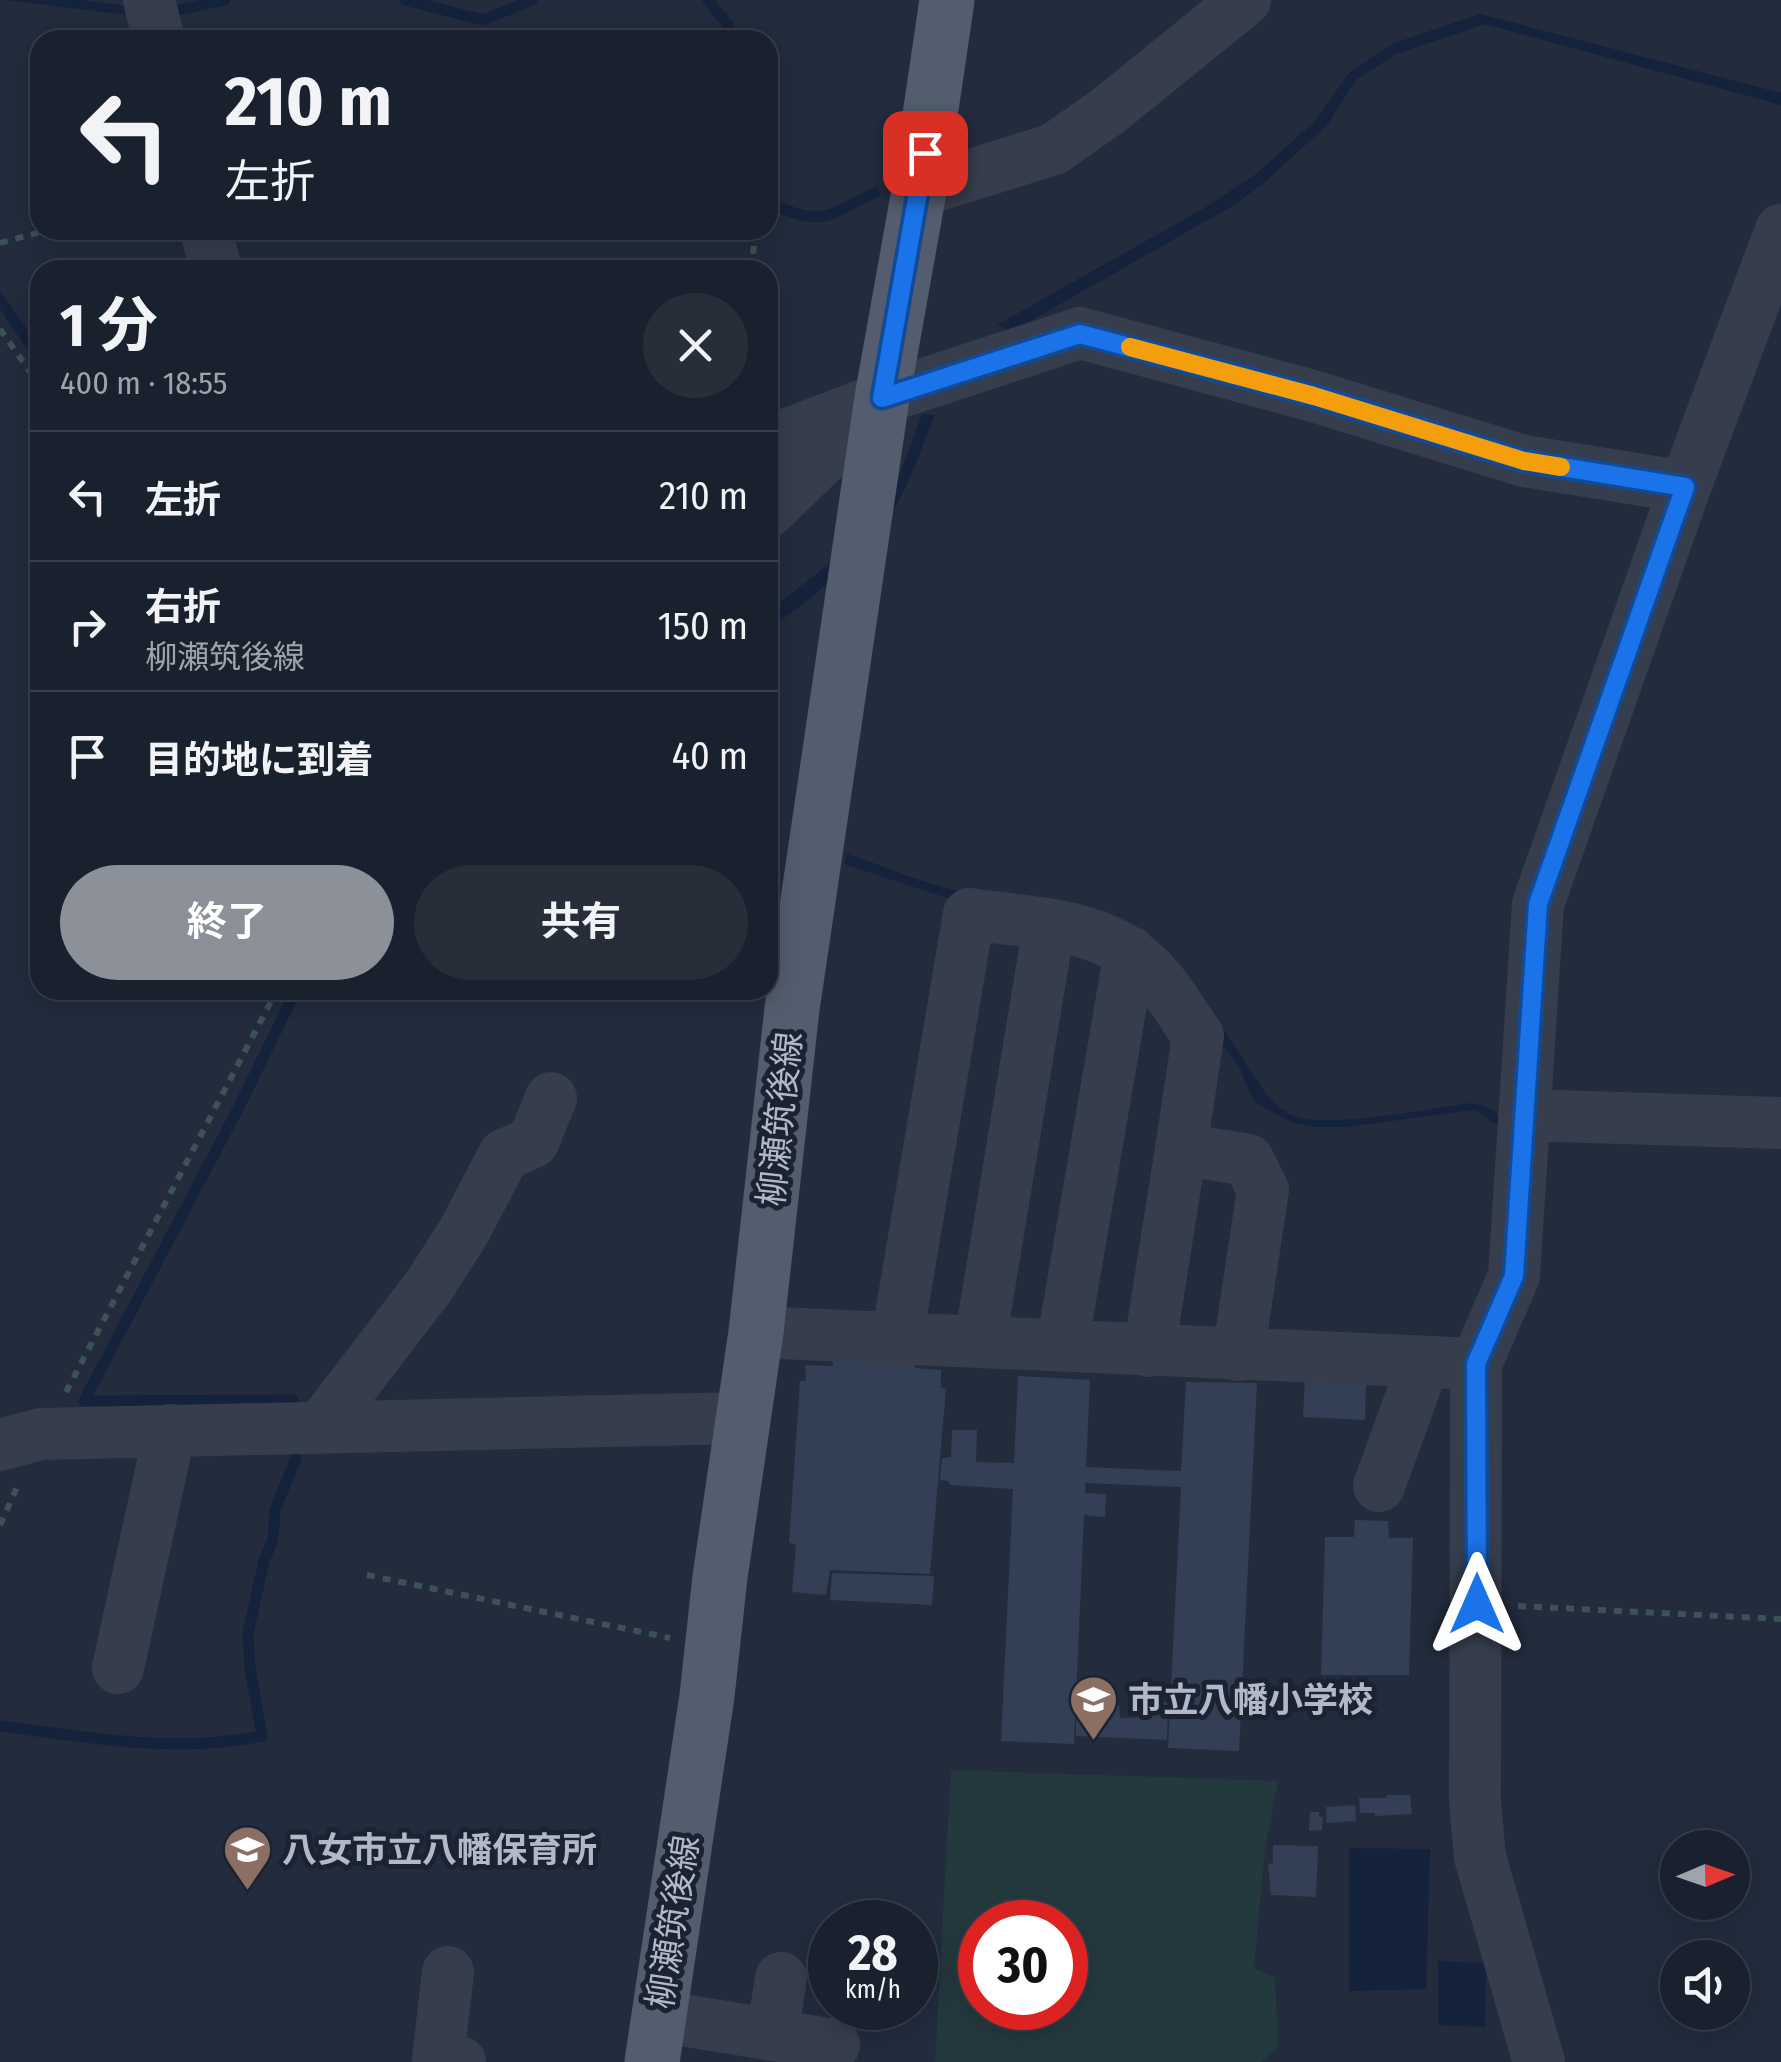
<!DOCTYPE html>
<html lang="ja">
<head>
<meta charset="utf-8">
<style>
	:root { --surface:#1a212e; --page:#272e3a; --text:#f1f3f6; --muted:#9fa3aa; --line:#383e4a; --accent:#8c9099 }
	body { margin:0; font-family:"Fira Sans Condensed","Noto Sans JP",sans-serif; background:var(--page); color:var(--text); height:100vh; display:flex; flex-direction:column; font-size:38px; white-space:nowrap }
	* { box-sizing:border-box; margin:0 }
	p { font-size:32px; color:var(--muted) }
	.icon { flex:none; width:55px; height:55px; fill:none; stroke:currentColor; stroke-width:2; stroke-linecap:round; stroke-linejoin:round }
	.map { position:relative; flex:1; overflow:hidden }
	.details { position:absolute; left:30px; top:260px; width:748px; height:740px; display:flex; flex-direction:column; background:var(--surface); border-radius:30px; box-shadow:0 5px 25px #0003,0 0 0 2px var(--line) }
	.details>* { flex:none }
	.guide { position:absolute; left:30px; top:30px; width:748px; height:210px; border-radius:30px; box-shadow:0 5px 25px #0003,0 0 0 2px var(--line); background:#1a212e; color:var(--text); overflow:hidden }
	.needle { width:65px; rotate:88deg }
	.fabs { position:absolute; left:1660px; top:1830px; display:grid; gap:20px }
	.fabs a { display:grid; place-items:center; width:90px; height:90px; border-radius:50%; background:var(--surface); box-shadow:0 5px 25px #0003,0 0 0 2px var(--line); font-size:50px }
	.speed { position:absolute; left:808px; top:1900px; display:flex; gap:20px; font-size:50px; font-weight:700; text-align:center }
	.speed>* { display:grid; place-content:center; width:130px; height:130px; border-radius:50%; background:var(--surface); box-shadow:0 5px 25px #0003,0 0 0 2px var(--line); line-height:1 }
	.speed small { font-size:25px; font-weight:400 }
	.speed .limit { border:15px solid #d22; background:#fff; color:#111 }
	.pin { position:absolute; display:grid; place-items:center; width:85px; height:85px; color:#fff; margin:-42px; border-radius:20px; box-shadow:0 5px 15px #0006 }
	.me { position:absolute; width:110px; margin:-55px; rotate:0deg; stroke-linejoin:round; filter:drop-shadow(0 0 8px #0008) }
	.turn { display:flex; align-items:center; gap:35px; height:210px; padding:0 30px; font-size:45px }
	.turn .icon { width:130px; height:130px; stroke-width:2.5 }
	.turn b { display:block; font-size:70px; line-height:85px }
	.round { display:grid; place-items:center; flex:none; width:105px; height:105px; border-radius:52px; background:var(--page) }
	.head { display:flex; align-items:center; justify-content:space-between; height:170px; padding:0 30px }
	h1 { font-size:60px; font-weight:700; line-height:75px }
	.primary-button { display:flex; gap:20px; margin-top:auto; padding:20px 30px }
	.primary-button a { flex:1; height:115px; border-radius:60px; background:var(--accent); color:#fff; font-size:40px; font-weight:700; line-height:115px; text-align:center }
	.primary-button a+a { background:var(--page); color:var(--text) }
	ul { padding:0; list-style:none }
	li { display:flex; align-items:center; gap:30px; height:130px; padding:0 30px; border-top:2px solid var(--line) }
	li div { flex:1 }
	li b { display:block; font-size:38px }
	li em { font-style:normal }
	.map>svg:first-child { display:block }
	.green { fill:#24393e; fill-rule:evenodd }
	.water { fill:#14223b }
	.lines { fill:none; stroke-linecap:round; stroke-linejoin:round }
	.stream { stroke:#14223b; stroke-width:11 }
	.building { fill:#333f54 }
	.path { stroke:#3c5356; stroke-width:6; stroke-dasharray:8 8; stroke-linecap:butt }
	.minor { stroke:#363e4d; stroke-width:52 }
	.major { stroke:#535d6d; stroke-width:55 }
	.route-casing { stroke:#114b97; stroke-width:25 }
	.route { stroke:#1a73e8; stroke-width:18 }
	.slow { stroke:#f59e0b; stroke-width:18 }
	.labels { text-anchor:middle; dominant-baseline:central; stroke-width:10; stroke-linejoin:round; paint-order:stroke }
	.street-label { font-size:35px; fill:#b1b9c9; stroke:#1b2332 }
	.poi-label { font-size:35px; font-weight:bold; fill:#b1b9c9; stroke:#1b2332; text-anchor:start }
</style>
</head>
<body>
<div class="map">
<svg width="1781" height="2062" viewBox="0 0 1781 2062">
	<rect width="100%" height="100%" fill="#222c3d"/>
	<!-- green -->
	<path class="green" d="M951,1770L1278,1781L1265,1849L1254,1968L1275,1978L1278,2046L1262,2062H935ZM980,1922H1065V2008H980Z"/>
	<!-- water -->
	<path class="water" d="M7,0H80L127,6L128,15Z
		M1480,14L1781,93V105L1485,24L1396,54L1356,80L1327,125L1265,182L1234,205L1013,331L997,325L1206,207L1256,174L1314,122L1349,73L1392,44Z
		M0,291L40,348V368L0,309Z
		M922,414L935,415C924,441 915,469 902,494C878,541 817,599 772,625L768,612L849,548L892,496Z
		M847,854C885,866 925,885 965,892C1014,900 1088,897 1130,924C1186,960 1227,1037 1264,1091C1273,1101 1281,1111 1294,1116C1332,1129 1429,1108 1473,1103L1487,1107L1507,1120L1504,1130L1475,1110L1346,1127H1314L1291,1122L1254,1102L1239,1067L1159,962L1138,941L1092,919L959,902L844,864Z
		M1349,1848L1430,1849L1426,1989L1349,1991Z
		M1438,1961L1486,1963L1485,2027L1438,2025Z"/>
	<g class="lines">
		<!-- stream -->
		<path class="stream" d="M405,0L483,20L532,0
			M708,0L728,25
			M166,13L225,0
			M768,203C824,226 821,219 874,193
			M294,1409L293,1400L84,1401L240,1105L296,990
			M0,1726C86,1737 176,1754 262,1736L250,1668L248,1633L264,1561L273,1539L275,1510L296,1458L295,1444"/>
	</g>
	<!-- building -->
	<path class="building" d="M832,1358L915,1363V1368L941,1370V1388L946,1389L930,1574L830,1570L826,1595L792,1592L796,1544L789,1543L800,1381H806L805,1365L833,1366Z
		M1018,1376L1090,1380L1086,1467L1181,1471L1186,1382L1257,1383L1239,1751L1168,1748L1181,1487L1085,1483V1493L1106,1494L1105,1517L1084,1515L1074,1744L1001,1741L1013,1489L951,1485L948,1481L940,1480L942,1458L951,1457L952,1430H977L976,1462L1014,1463Z
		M1305,1377L1366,1379L1365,1420L1303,1417Z
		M1355,1520L1388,1521L1389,1538H1413L1409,1675H1321L1325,1537H1354Z
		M832,1573L934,1576L932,1605L830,1600Z
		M1146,1701L1168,1703L1167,1740L1076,1736V1715L1089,1714V1703L1119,1705L1120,1718L1145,1717Z
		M1387,1795H1410L1412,1814L1375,1816V1813H1360L1359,1798H1386Z
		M1355,1805L1356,1821L1327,1823L1326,1807Z
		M1310,1812H1319V1817H1323L1322,1830L1309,1831Z
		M1273,1845L1318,1846L1316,1897L1271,1895L1268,1864L1273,1863Z"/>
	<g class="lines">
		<!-- path -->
		<path class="path" d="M724,40L734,31
			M0,243L48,230
			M753,270L754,230
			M0,329L40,386
			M66,1392L277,990
			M0,1525L18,1485
			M367,1575L670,1638
			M1518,1606L1781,1619"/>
		<!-- minor -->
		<path class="minor" d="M149,0L159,40
			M919,191L1054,149L1108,111L1245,0
			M206,230L216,270
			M768,452L788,434L882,398L1080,333L1313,396L1524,461L1685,487
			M768,512L828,454
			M1524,1115L1781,1123
			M756,1332L1476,1364
			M897,1338L969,914C1037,924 1110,922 1157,978C1172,995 1184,1017 1198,1036L1181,1149L1248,1160L1263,1190L1238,1355
			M980,1341L1049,926
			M1062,1346L1130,952
			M1149,1351L1181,1149
			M321,1427L429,1286L463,1233L504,1155L533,1142L551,1098
			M0,1445L41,1434L742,1418
			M1379,1486L1424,1362
			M118,1668L170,1430
			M448,1972L438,2059L460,2062
			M658,2016L834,2045
			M772,2035L781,1978
			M1539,2062L1480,1857L1475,1802L1476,1364L1514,1276L1538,904L1685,487L1781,230"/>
		<!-- major -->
		<path class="major" d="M652,2062L707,1696L720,1577L756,1332L792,1009L882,398L919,191L947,0"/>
	</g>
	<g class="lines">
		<defs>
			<path id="route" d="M925,153L882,398L1080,334L1314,396L1524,461L1685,487L1538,904L1514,1276L1476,1364L1477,1604"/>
		</defs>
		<!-- route casing -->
		<use href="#route" class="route-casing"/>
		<!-- route -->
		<use href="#route" class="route"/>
		<!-- slow -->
		<path class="slow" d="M1130,347L1314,396L1524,461L1561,467"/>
	</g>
	<!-- icons -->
	<defs>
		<symbol id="school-pin" viewBox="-11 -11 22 30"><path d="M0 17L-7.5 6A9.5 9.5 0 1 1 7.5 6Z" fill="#8d6e63" stroke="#1b2332"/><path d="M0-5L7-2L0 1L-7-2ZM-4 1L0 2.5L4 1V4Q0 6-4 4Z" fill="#fff"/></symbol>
	</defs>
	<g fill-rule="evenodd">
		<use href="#school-pin" x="1066" y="1672" width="55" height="75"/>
		<use href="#school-pin" x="220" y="1822" width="55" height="75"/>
	</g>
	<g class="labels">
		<!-- street labels -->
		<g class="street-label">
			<text transform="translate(780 1119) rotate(-84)">柳瀬筑後線</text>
			<text transform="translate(673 1922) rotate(-81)">柳瀬筑後線</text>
		</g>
		<!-- poi labels -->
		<g class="poi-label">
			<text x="1128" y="1700">市立八幡小学校</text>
			<text x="282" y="1850">八女市立八幡保育所</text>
		</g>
	</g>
</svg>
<div class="fabs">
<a><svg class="needle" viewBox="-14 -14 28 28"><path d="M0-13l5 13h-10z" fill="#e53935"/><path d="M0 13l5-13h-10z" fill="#9fa3aa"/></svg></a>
<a><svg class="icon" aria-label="sound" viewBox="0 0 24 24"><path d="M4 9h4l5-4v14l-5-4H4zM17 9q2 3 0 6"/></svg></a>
</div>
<div class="speed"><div>28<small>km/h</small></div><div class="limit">30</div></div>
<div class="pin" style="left:925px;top:153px;background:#d93025"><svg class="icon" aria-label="arrive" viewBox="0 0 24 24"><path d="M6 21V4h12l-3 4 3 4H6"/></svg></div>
<svg class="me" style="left:1477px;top:1604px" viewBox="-20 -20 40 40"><path d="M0-17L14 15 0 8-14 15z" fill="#1a73e8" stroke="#fff" stroke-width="4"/></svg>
<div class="guide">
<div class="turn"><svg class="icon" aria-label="left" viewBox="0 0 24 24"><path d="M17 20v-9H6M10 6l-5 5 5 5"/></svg><div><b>210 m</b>左折</div></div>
</div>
<section class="details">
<div class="head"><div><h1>1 分</h1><p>400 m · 18:55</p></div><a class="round"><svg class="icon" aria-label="close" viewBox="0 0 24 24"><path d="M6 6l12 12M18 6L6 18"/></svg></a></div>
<ul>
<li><svg class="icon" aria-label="left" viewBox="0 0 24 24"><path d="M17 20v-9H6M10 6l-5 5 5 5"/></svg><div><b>左折</b></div><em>210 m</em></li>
<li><svg class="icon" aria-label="right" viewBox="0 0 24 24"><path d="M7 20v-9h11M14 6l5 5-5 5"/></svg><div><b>右折</b><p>柳瀬筑後線</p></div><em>150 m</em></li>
<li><svg class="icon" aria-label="arrive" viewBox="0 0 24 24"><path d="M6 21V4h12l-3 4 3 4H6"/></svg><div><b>目的地に到着</b></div><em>40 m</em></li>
</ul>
<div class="primary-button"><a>終了</a><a>共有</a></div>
</section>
</div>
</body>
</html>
